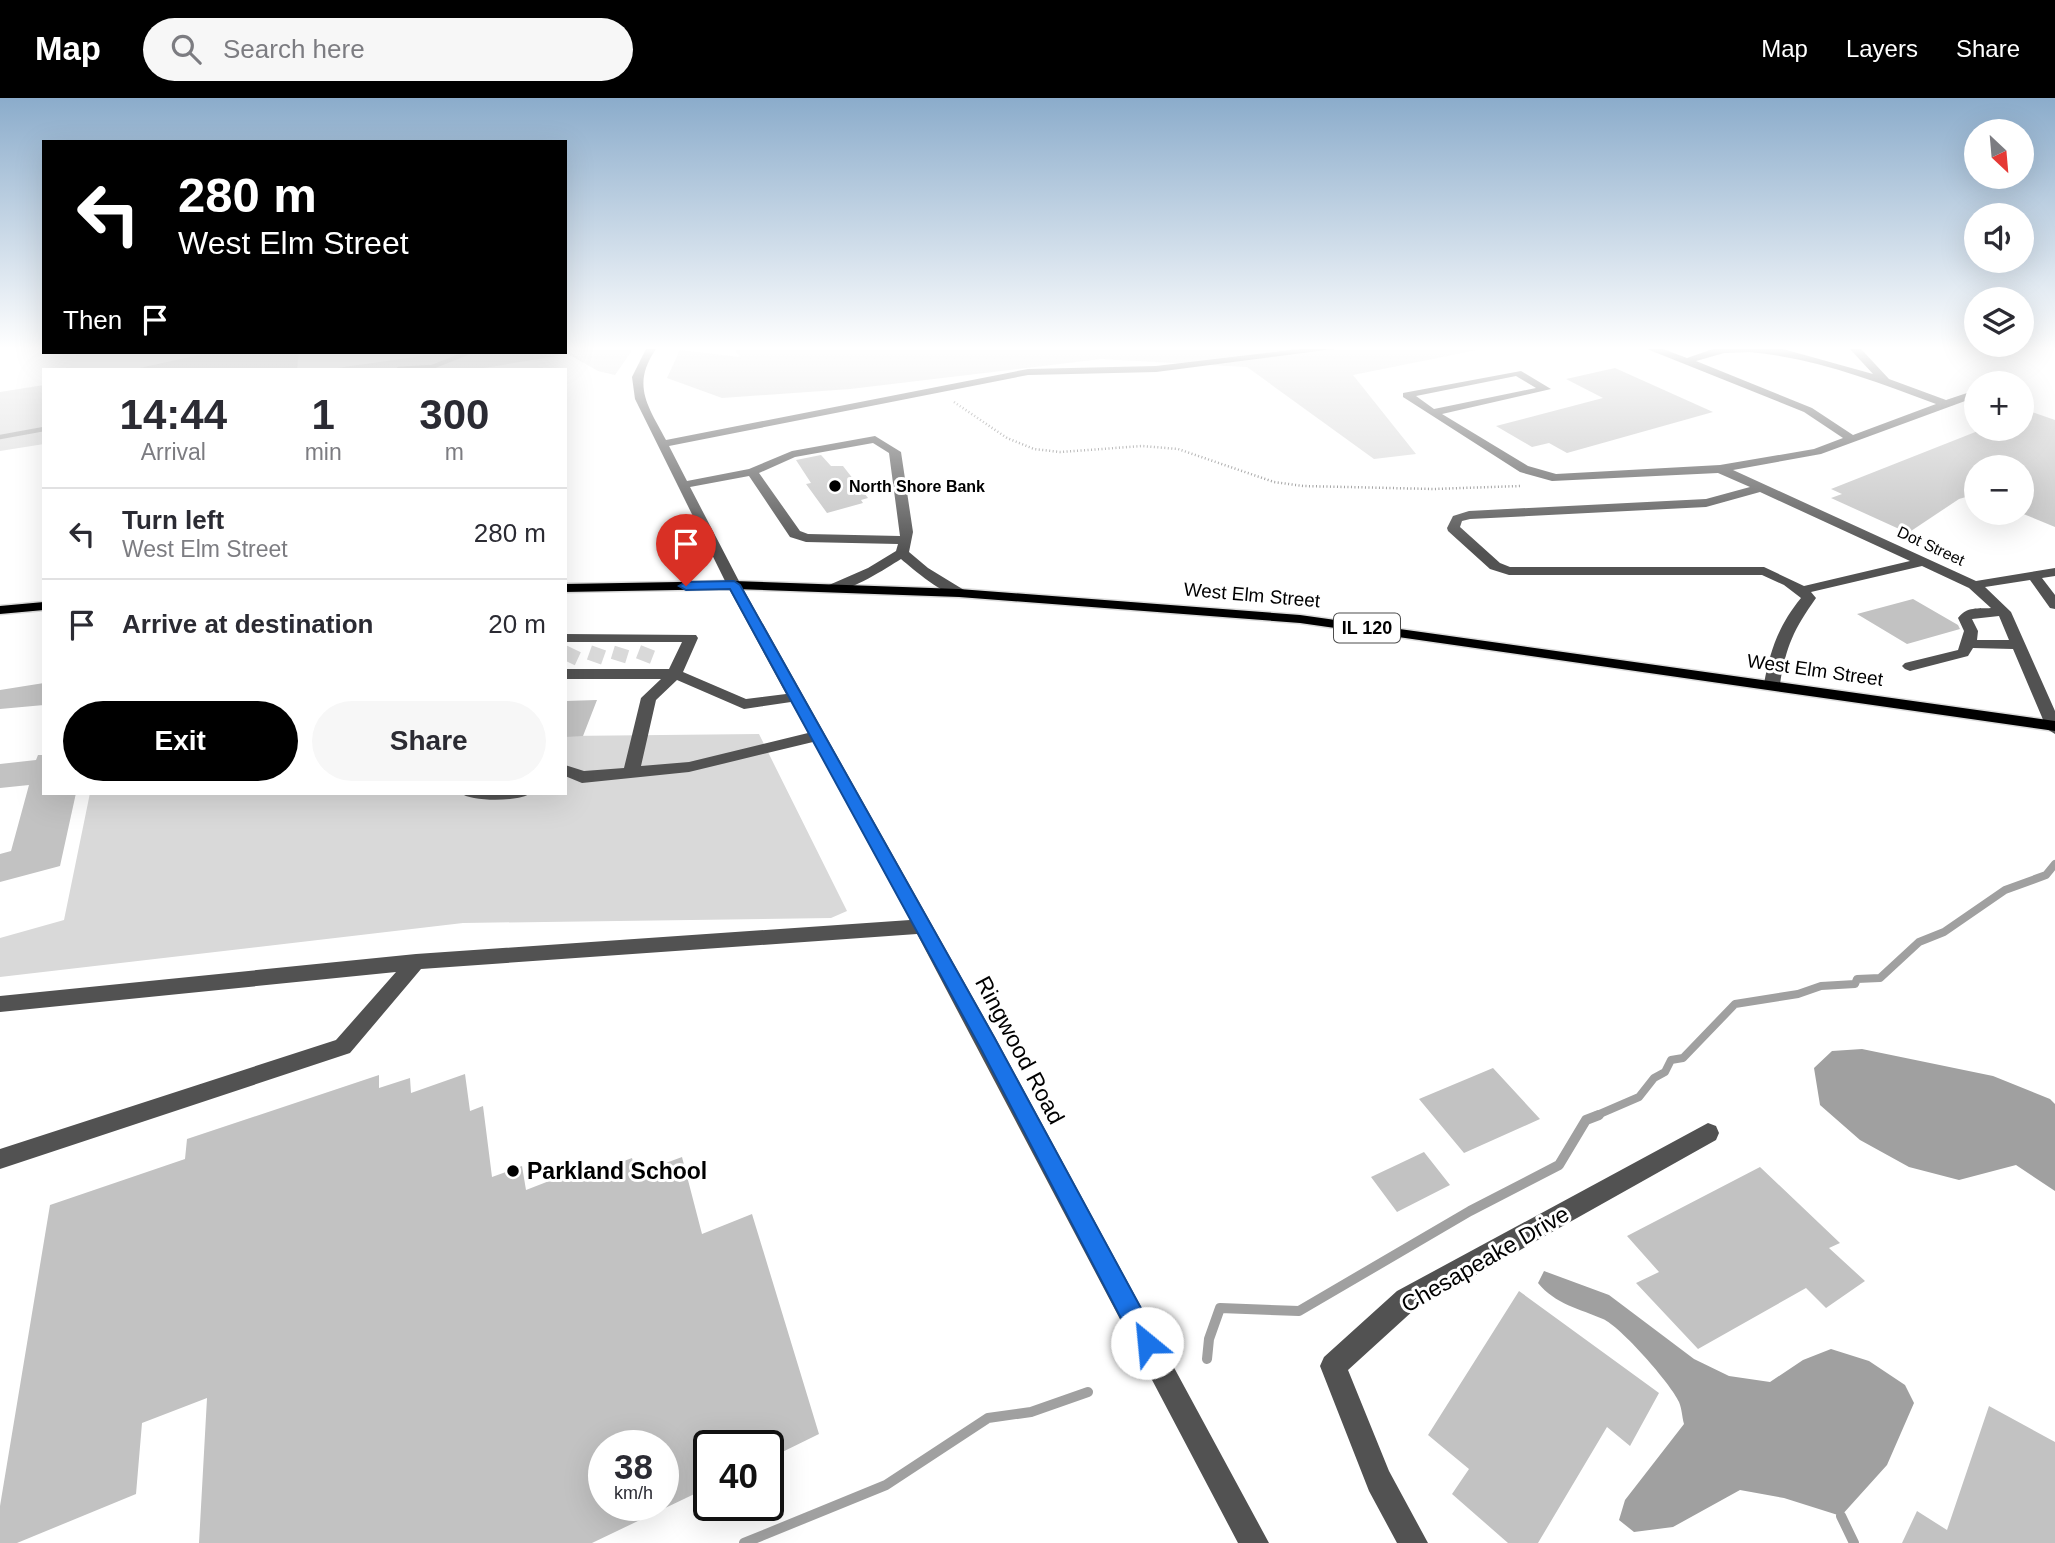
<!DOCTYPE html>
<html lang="en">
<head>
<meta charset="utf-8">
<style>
	:root { --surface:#fff; --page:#f7f7f7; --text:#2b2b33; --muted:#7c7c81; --line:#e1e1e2; --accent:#000 }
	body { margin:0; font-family:Arial,sans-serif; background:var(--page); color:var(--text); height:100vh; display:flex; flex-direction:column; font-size:26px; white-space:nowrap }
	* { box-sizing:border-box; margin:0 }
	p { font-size:23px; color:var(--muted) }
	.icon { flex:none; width:38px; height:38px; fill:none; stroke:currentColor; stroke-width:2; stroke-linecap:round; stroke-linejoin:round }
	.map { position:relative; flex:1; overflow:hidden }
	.details { position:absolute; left:42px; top:270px; width:525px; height:427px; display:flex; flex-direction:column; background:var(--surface); border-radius:0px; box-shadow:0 7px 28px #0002 }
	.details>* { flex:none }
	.banner { position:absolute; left:42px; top:42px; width:525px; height:214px; border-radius:0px; box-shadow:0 7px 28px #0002; background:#000; color:#fff; overflow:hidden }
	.needle { width:46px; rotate:154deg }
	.fabs { position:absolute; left:1964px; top:21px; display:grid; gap:14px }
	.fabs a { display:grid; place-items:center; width:70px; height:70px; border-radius:50%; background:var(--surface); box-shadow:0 7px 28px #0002; font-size:35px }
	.speed { position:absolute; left:588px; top:1332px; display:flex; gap:14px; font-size:35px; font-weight:700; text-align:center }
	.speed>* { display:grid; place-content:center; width:91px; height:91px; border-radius:50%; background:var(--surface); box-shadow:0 7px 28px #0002; line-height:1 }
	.speed small { font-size:18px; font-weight:400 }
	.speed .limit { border:4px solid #111; border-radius:10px; background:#fff; color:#111 }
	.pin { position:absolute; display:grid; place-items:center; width:60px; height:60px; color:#fff; margin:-72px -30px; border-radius:50% 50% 50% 0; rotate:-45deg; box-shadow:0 0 7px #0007 }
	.pin .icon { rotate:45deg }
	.me { position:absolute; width:77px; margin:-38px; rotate:332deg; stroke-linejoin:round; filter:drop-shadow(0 0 5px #0008) }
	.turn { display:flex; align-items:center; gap:24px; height:147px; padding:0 21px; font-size:32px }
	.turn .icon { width:91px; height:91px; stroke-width:2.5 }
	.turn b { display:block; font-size:49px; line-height:60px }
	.then { display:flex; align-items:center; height:66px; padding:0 21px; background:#0003; gap:14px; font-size:26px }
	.eta { display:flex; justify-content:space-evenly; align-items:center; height:119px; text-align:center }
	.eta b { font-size:42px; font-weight:600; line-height:49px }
	.cta { display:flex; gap:14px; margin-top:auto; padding:14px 21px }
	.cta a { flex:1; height:80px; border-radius:42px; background:var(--accent); color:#fff; font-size:28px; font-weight:600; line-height:80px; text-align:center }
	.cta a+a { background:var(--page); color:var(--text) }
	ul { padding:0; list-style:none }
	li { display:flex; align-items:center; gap:21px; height:91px; padding:0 21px; border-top:2px solid var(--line) }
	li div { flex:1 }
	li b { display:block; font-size:26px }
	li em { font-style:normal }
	header { display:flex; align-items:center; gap:42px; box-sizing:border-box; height:98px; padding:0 35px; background:var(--accent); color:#fff }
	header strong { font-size:33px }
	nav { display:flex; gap:38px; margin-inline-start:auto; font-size:24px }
	.search { width:490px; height:63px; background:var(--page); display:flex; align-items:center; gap:18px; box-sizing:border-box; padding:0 24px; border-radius:38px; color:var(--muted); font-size:26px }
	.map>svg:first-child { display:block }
	.green { fill:#d9d9d9 }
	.water { fill:#a0a0a0 }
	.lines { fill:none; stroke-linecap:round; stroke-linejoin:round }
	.stream-far2 { stroke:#a0a0a0; stroke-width:4.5 }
	.stream-far1 { stroke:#a0a0a0; stroke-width:8 }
	.stream { stroke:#a0a0a0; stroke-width:10 }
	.building { fill:#c2c2c2; fill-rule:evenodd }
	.minor-tunnel { stroke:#d9d9d9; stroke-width:15; stroke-dasharray:15 7; stroke-linecap:butt }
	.major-casing { stroke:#dbdbdb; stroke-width:3 }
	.path { stroke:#747474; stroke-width:2.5; stroke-dasharray:1 2.5; stroke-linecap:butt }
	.minor { fill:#525252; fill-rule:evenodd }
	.major { fill:#000; fill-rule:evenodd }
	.route { fill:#1a73e8; stroke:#114b97; stroke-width:2 }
	.poi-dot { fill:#000; stroke:#fff; stroke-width:2.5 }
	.labels { text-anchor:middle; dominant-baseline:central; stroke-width:6; stroke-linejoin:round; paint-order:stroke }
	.far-poi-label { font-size:16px; font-weight:bold; fill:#000; stroke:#fff; text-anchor:start }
	.far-street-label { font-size:16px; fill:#000; stroke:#fff }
	.shield { fill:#fff; stroke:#4c4c4c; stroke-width:2 }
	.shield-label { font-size:18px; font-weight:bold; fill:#000 }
	.street-label { font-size:19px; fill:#000; stroke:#fff }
	.near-street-label { font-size:23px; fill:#000; stroke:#fff }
	.near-poi-label { font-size:23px; font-weight:bold; fill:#000; stroke:#fff; text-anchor:start }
</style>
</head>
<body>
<header>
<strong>Map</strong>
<div class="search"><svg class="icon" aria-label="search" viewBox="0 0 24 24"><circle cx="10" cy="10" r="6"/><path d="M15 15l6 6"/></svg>Search here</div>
<nav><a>Map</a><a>Layers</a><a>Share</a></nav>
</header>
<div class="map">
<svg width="2055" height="1445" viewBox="0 0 2055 1445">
	<rect width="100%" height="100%" fill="#fff"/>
	<!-- green -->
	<path class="green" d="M565,251H633L615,277L598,273L568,256L478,271H330L450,254Z
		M734,251H1482L1353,277L1416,356L1374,361L1247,269L1101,261L850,291L722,300L667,280L680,252L740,259Z
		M213,254H299L297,271H135Z
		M44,287V346L0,353V294Z
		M759,636L847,813L831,820L463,825L0,879V840L64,822L90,695H565V638Z"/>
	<!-- water -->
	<path class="water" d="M1862,951L1993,978L2050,1001L2055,1006V1093L2016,1067L1959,1082L1909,1069L1860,1042L1820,1007L1814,970L1832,953Z
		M1544,1173L1609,1197L1694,1261L1729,1278L1770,1284L1803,1262L1831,1251L1869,1263L1905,1287L1914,1305L1887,1367L1841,1418L1784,1400L1740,1392L1673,1429L1634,1434L1619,1422L1625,1402L1684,1326C1682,1319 1682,1311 1679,1304C1672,1287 1620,1228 1603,1221C1580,1211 1555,1206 1538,1185Z"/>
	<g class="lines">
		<!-- stream-far2 -->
		<path class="stream-far2" d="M484,254H490
			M399,271L432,269L470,254
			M0,339L44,331"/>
		<!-- stream-far1 -->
		<path class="stream-far1" d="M1595,1018L1639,999L1654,980L1665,974L1671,962L1683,960L1735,906L1798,896L1821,888L1855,886L1857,881L1880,880L1919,844L1944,834L2005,792L2046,777L2055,766"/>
		<!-- stream -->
		<path class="stream" d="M1207,1261L1209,1241L1220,1210L1299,1213L1470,1113L1559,1067L1586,1022L1599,1017
			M1841,1418L1854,1445
			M744,1445L886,1387L988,1320L1031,1314L1088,1294"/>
	</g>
	<!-- building -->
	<path class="building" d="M1615,270L1713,314L1567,355L1549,345L1532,349L1496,328L1603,300L1566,281Z
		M2021,310L2055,322V429L2021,415V369H1976V396L1959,401L1908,435L1831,400L1842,396L1831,391L1983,331H2021Z
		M821,357L831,368H843L868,400L861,402L863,405L827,415L806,386L811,385L796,362Z
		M1913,501L1958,527L1960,531L1907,546L1857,516Z
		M44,585V607L0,611V592Z
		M597,602L583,638L565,639V603Z
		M38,657H44V695H76L60,768L0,784V756L11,753L29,687L0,690V666L36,662Z
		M1493,970L1540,1021L1464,1055L1419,1001Z
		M465,976L470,1013L483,1008L492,1079L522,1068L526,1092L580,1071L582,1079L632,1060L636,1076L682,1059L702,1136L752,1116L819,1336L768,1361V1348H709V1389L592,1445H199L207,1300L142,1325L136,1396L17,1445H0V1408L50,1107L185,1061L187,1041L379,977V990L410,980L411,995ZM604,1348H663V1407H604Z
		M1424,1054L1450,1087L1397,1114L1371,1079Z
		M1760,1069L1840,1145L1829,1150L1865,1183L1826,1210L1806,1190L1698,1251L1636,1185L1659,1174L1627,1138Z
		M1519,1193L1659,1295L1630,1348L1607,1329L1538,1445H1508L1452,1396L1469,1371L1428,1337Z
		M1989,1308L2055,1344V1445H1902L1917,1413L1947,1432Z"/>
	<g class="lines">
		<!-- minor-tunnel -->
		<path class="minor-tunnel" d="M618,563L622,550
			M643,563L648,550
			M568,564L574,551
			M594,564L599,550"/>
		<defs>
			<path id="major" d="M734,483L959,491L1300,517L2055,623V633L1300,525L959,499L734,491L565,494V486Z
				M44,504V512L0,516V508Z"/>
		</defs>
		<!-- major casing -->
		<use href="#major" class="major-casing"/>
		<!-- path -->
		<path class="path" d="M954,304L1007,340L1034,351L1060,354L1142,348L1178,351L1274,384L1303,388L1434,391L1520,388"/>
		<!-- minor -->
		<path class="minor" d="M646,251H656C631,287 648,308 666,342L1028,271L1156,268L1299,251H1334L1156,274L1028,277L669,348L687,383L749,371L792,353L875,338L901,354L913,434L909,454L928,470L964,492V498C947,501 914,472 901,461C885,471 847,496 829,493V487L868,470L896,453L898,446L806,444L790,439L749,378L690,389L741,487L995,939L1269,1445H1238L917,836L421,871L350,955L0,1071V1051L336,942L396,874L0,914V898L416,856L910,822L813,644L689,674L582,685L565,678V667L584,673L624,670L641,600L661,581H565V571H669L682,544H565V536L696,537L698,540L683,574L746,601L786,596L727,487L635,301L632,279ZM873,345L889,355L900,438L808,436L800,433L759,375L795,359ZM677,582L744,611L791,604L808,635L689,664L641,668L656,602Z
			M1647,251H1663L1687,260L1713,251H1783L1873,276L1850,251H1861L1889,281L1946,302L1976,292V299L1821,356L1733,372L1976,483L2055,470V478L2042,480L2055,497V511L2050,510L2030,482L1985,489L2011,514L2055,613V636L2047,631L2013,551L1973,550L1968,558L1910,573L1905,571L1902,568L1905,565L1958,552L1964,533L1958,520C1967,508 1978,511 1991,510L1969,490L1922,468L1811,494L1816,500C1794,531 1786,548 1780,586L1772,591L1764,586C1770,552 1779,527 1801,500L1784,487L1762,477H1509L1490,471L1448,433L1447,430L1453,418L1469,413L1706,401L1750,389L1718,375L1552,383L1520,374L1403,299V295L1521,273L1551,291L1442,316L1528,368L1556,376L1720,367L1814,351L1843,340L1804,314ZM1750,254C1815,260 1875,283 1936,306L1853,337L1812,310L1696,263L1724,255ZM1516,278L1536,290L1434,311L1416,298ZM1760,394L1910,463L1804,488L1764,469H1510L1500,465L1460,429L1462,423L1470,421L1706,409ZM1999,518L2009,542H1977L1978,533L1972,521Z
			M461,695H530C522,704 469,704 461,695Z
			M1708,1025L1716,1028L1719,1035L1716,1042L1415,1211L1348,1272L1389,1373L1428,1445H1397L1369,1393L1320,1268L1324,1259L1397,1193Z"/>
		<!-- major -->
		<use href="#major" class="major"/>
	</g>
	<!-- sky -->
	<linearGradient id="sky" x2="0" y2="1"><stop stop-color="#8baccb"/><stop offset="0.55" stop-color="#fff"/><stop offset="1" stop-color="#fff" stop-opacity="0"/></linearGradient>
	<rect width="2055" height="454" fill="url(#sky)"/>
	<!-- route -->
	<path class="route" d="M734,483L740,487L994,939L1155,1236L1159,1245L1155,1253L1147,1256L1138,1253L981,951L730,491L686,492L679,488L686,484Z"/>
	<!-- markers -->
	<g class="poi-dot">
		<circle cx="835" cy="388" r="7"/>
		<circle cx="513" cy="1073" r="7"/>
	</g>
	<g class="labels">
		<!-- far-poi labels -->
		<g class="far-poi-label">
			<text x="849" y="388">North Shore Bank</text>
		</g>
		<!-- far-street labels -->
		<g class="far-street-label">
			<text transform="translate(1931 448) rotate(25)">Dot Street</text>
		</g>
		<!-- shield labels -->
		<rect class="shield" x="1334" y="515.5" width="66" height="29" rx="5"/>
		<g class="shield-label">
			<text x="1367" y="530">IL 120</text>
		</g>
		<!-- street labels -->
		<g class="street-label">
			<text transform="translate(1252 497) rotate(5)">West Elm Street</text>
			<text transform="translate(1815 572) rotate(8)">West Elm Street</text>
		</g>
		<!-- near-street labels -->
		<g class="near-street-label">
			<text transform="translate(1020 952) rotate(62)">Ringwood Road</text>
			<text transform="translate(1485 1161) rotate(-30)">Chesapeake Drive</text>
		</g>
		<!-- near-poi labels -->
		<g class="near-poi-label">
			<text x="527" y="1073">Parkland School</text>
		</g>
	</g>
</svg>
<div class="fabs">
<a><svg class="needle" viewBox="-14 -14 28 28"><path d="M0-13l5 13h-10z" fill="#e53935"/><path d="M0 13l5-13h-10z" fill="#7c7c81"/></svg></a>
<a><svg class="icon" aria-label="sound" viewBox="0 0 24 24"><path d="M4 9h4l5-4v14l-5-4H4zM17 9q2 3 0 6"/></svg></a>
<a><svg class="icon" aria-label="layers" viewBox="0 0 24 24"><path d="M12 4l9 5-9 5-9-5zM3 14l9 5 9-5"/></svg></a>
<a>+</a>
<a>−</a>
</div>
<div class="speed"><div>38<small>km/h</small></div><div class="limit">40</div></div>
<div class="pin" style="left:686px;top:488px;background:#d93025"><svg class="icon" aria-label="arrive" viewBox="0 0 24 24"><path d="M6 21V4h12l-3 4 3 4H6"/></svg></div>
<svg class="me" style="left:1147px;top:1245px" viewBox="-20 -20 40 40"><circle r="19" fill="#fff"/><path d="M0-13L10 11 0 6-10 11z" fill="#1a73e8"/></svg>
<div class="banner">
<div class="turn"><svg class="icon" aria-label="left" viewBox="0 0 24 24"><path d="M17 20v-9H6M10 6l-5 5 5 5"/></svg><div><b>280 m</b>West Elm Street</div></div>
<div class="then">Then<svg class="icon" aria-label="arrive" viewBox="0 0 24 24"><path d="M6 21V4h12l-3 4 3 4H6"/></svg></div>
</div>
<section class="details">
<div class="eta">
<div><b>14:44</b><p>Arrival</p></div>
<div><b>1</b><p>min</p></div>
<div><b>300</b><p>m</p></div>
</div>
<ul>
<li><svg class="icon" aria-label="left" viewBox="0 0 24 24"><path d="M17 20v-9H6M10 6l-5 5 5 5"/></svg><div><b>Turn left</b><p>West Elm Street</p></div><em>280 m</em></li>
<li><svg class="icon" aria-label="arrive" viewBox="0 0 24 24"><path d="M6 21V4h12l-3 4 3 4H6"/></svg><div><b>Arrive at destination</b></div><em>20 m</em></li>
</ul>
<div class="cta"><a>Exit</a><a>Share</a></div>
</section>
</div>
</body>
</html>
